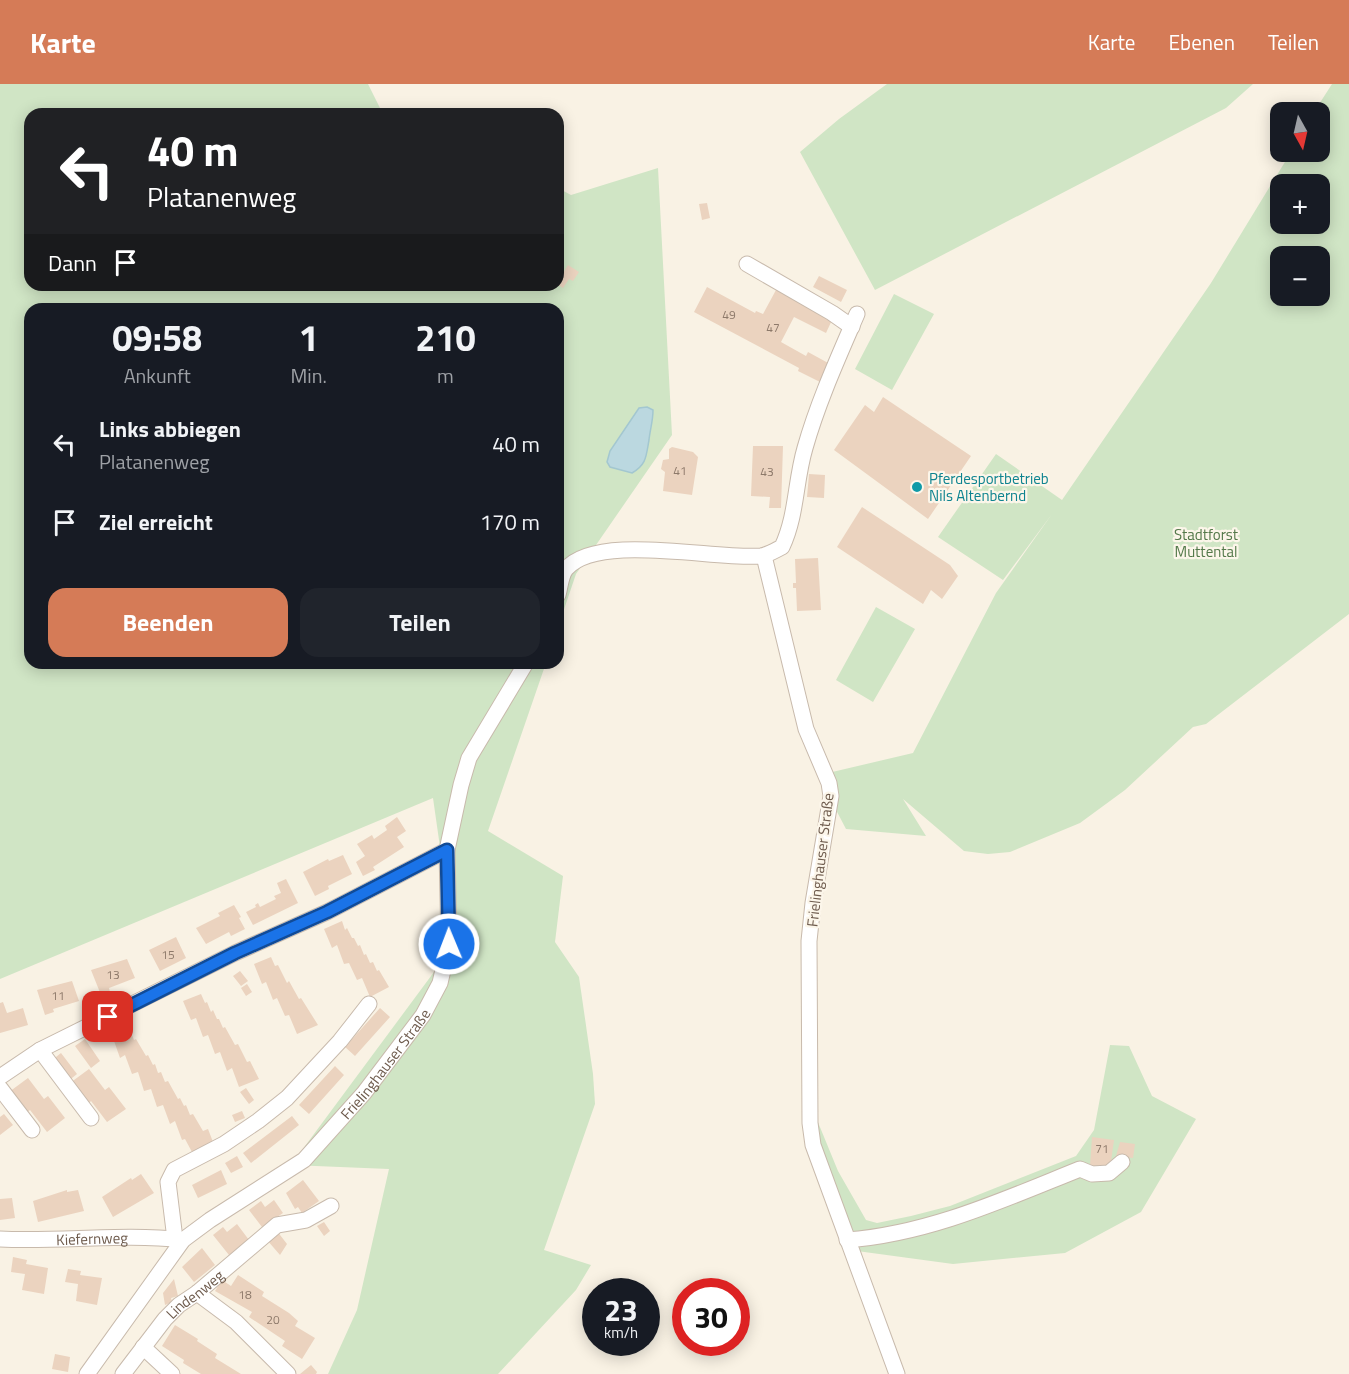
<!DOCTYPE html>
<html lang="de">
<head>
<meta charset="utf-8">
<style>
	:root { --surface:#171b24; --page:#20242c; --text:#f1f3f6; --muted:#9ea1a6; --accent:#d57b57 }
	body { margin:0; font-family:"Titillium Web",sans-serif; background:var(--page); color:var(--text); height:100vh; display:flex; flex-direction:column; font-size:22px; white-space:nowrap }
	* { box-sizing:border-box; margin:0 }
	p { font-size:20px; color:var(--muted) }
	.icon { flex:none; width:33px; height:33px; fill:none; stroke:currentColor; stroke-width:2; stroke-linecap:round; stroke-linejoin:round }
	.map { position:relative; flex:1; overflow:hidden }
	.details { position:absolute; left:24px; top:219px; width:540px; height:366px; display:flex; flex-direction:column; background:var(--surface); border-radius:18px; box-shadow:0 3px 15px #0003 }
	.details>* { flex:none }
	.hud { position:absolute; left:24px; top:24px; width:540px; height:183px; border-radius:18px; box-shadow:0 3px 15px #0003; background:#202124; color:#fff; overflow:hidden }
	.needle { width:39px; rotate:172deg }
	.controls { position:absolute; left:1270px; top:18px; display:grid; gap:12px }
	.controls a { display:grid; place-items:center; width:60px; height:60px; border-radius:12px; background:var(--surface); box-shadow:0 3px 15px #0003; font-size:30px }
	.speed { position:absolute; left:582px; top:1194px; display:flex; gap:12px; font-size:30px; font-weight:700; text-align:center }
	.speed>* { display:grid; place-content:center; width:78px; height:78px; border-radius:50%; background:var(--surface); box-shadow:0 3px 15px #0003; line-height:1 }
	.speed small { font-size:15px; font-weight:400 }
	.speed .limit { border:9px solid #d22; background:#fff; color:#111 }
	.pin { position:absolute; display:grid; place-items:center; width:51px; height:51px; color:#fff; margin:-26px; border-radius:12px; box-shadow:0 3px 9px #0006 }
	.me { position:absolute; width:66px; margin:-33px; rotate:359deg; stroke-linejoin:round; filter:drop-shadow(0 0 4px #0008) }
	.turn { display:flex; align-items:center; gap:21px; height:126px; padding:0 24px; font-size:27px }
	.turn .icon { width:78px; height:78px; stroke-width:2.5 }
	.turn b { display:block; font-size:42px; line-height:51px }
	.then { display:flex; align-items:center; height:57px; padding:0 24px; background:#0003; gap:12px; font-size:22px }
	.eta { display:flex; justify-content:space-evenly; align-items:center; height:102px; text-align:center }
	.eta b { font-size:36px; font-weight:700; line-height:42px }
	.action { display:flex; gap:12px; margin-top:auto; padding:12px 24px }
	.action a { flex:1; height:69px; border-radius:18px; background:var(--accent); color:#fff; font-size:24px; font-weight:700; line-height:69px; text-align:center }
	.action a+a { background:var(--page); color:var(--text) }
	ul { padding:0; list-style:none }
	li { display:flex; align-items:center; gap:18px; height:78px; padding:0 24px }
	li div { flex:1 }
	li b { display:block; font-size:22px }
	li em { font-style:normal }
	header { display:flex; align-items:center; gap:36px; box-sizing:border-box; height:84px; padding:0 30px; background:var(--accent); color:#fff }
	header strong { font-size:28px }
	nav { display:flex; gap:33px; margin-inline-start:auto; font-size:21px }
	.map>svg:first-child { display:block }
	.green { fill:#d0e5c5; fill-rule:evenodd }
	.water { fill:#bbd8e0; stroke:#a3c7d0; stroke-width:1.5 }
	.building { fill:#ebd3bf }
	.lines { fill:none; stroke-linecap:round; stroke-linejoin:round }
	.minor-casing { stroke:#c8baac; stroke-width:17 }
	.minor { stroke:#fff; stroke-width:15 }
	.route-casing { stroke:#114b97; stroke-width:15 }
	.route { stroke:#1a73e8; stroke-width:10 }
	.culture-dot { fill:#0f9aa8; stroke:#fcf6ea; stroke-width:2 }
	.labels { text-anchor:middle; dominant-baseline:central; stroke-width:4.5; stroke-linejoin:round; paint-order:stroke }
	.number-label { font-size:12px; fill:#8d796a }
	.culture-label { font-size:15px; fill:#0d838f; stroke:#fcf6ea; text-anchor:start }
	.park-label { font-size:15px; fill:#54794a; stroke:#fcf6ea }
	.street-label { font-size:15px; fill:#6e5b4d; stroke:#fcf6ea }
</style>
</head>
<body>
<header>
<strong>Karte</strong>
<nav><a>Karte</a><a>Ebenen</a><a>Teilen</a></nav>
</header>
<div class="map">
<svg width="1349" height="1290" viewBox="0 0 1349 1290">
	<rect width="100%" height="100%" fill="#f9f2e4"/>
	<!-- green -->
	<path class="green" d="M0,0H368L383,30H30V201H558V104L571,111L658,84L672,351L576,490L558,543V225H30V579H546L488,747L563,792L555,858L579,893L593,990L595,1020L544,1166L591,1181L576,1206L498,1290H328L357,1226L389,1085L291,1081L454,861L433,714L0,895Z
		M887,0H1253L1226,24L875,206L800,68L839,35Z
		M1332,0H1349V530L1206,640L1193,643L1125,706L1080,739L1010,768L988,770L964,767L903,715L926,752L846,745L835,724L828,689L913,669L996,509L1052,430L1003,496L938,453L996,370L1062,416L1211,199L1291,68H1320V28H1314ZM1281,100H1320V140H1281ZM1281,172H1320V212H1281Z
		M894,210L934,230L892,306L855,285Z
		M876,523L915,545L873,618L836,596Z
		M1110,961L1129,962L1152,1012L1196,1035L1141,1128L1065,1169L953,1180L857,1167L821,1069L815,1031L838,1087L866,1136L877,1139L911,1132L950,1122L1076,1072L1094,1046Z"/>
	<!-- water -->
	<path class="water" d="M647,323L653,326C653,337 650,346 649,356C646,372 647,380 632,389L610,383L607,378L610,367L639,324Z"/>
	<!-- building -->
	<path class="building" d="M707,119L710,134L702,136L699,120Z
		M568,181L579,188L573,197L569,195L563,204L558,201V197Z
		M819,192L847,206L841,218L813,203Z
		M707,203L755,229L756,227L763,230L776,206L832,236L826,249L794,233L781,258L806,272L808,268L830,280L820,298L798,287L799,284L694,228Z
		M883,313L971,372L928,435L834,366L865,321L874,328Z
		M753,362H783L781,424H769L770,413L751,412Z
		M672,363L693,368L698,373L692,411L663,407L665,388L661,385L663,376L669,375V365Z
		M809,390L825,391L824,414L807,413Z
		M30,400V423H29L25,401Z
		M862,423L950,481L958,492L942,515L931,506L923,520L837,463Z
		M818,474L821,526L797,527L796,504H793V499H796L795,475Z
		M397,733L406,747L397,753L404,763L373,783L375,786L363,792L356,778L365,772L357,760L372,751L374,755L387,746L385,742Z
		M343,771L352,790L328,802L329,805L315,812L303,788L328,775L329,777Z
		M286,795L298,819L253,841L246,828L256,823L255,821L258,819L260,823L276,815L274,812L281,809L277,799Z
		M234,821L241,833L239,834L245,845L231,852L229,848L206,860L196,844L220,832L218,829Z
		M342,837L345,846L347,844L352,854H354L358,862L360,861L364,871L366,870L370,879L373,878L377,887L379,886L389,903L370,913L362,894L357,896L349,879L344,880L337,861L332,864L324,845Z
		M176,853L186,874L160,887L149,866Z
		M271,873L275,882L278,881L287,899L289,897L299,915L301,914L318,941L297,950L289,931L285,932L277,914L273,916L266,898L262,900L254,880Z
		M127,875L135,894L109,904L110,908L101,911L91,886Z
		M240,887L248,897L241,902L233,892Z
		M72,897L79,917L53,925L54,928L45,931L37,906Z
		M247,900L252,908L246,912L241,904Z
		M201,910L205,919L207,918L211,928L213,926L217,935H219L223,944L225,943L235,961L238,960L247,978L250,977L259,995L239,1003L232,984L227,987L220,968L215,970L208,951L203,953L196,934L191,936L183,917Z
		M3,918L7,929L23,924L28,941L0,949V919Z
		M380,924L390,933L355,972L345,963Z
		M130,946L134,956L136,955L146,972L148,971L153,981L155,980L158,989L161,988L165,998L168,997L178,1015L180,1014L184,1022L186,1021L190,1031L193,1030L203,1047L208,1045L213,1058L192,1068L185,1055L182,1056L175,1037L170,1040L163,1021L157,1023L151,1005L144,1007L138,988L132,990L125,971L120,974L113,954Z
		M85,955L100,977L91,984L75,962Z
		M61,969L77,990L67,998L51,977Z
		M335,982L344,991L309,1030L299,1021Z
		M89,985L105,1006L109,1003L126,1025L107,1038L91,1017L87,1021L70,999Z
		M28,994L44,1015L48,1012L65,1034L47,1048L30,1026L26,1029L9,1008Z
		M246,1004L254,1016L249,1020L240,1008Z
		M242,1027L245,1034L235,1038L232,1031Z
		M4,1030L13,1041L0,1051V1033Z
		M292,1032L299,1041L251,1079L243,1069Z
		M1092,1053L1114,1056L1110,1085L1098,1087L1090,1082Z
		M1120,1058L1135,1060L1133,1074L1116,1072Z
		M237,1072L243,1083L231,1089L225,1079Z
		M221,1086L227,1100L198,1114L192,1101Z
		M141,1090L154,1109L113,1133L102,1113L131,1094L132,1096Z
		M303,1096L319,1117L302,1129L298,1123L295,1125L286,1109Z
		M67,1106V1108L78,1106L84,1127L38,1138L33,1117Z
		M12,1114L15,1134L0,1136V1115Z
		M274,1116L283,1129L274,1135L265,1147L249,1126L261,1117L265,1123Z
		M324,1138L330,1147L324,1152L317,1142Z
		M237,1140L249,1156L229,1171L213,1151L223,1143L227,1148Z
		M277,1147L287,1160L280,1171L267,1156Z
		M202,1164L215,1181L194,1198L182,1183Z
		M13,1173L27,1176L26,1180L48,1184L44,1210L22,1206L25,1190L11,1188Z
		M68,1185L81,1187L80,1191L102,1194L97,1221L76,1217L78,1200L65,1198Z
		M238,1191L264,1208L262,1212L289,1229L298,1237L295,1242L315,1254L302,1275L282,1262L285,1257L249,1233L252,1228L215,1207L222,1196L231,1202Z
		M174,1195L178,1212L171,1214L172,1218L165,1221L163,1209Z
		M175,1241L198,1255L197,1257L217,1270L215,1274L241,1290H201L183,1279L184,1276L162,1262Z
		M55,1270L70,1273L68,1288L52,1285Z
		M311,1281L317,1288L316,1290H300Z"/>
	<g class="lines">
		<defs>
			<g id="minor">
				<path d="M747,180L832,229L852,243"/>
				<path d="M764,472L806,645L829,699L831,712L813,819L809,857L810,1039L813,1061L897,1290"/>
				<path d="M558,511C560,504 561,491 566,485C597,448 716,476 761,472C768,471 776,466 782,463C797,431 795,398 805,364C818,318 838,274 857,230"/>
				<path d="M40,966L91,1034"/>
				<path d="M0,993L40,966L235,869L327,828L447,766"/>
				<path d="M0,1004L32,1046"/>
				<path id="s1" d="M0,1155C61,1158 123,1149 183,1156"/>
				<path d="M175,1155L168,1098L174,1086L224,1060L258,1037L287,1014L340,957L369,920"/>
				<path d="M847,1156C929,1150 1005,1115 1080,1085L1092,1090L1109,1089L1122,1078"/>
				<path d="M197,1209L236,1238L288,1290"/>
				<path d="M143,1263L172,1290"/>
				<path id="s2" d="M87,1290L183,1156L210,1136L304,1076L364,1009L423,931L440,899L449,860L447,766L461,701L469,674L526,579"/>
				<path id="s3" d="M123,1290L165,1235L179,1221L197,1209L277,1141L306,1136L331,1122"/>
			</g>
		</defs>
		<!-- minor casing -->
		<use href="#minor" class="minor-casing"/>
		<!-- minor -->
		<use href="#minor" class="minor"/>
	</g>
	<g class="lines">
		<defs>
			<path id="route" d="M108,933L235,869L327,828L447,766L449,860"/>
		</defs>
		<!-- route casing -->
		<use href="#route" class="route-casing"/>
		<!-- route -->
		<use href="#route" class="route"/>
	</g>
	<!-- markers -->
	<circle class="culture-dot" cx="917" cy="403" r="6"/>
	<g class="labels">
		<!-- number labels -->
		<g class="number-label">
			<text x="729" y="230">49</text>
			<text x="773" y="243">47</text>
			<text x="680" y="386">41</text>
			<text x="767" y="387">43</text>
			<text x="168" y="870">15</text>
			<text x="113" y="890">13</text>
			<text x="58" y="911">11</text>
			<text x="1102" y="1064">71</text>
			<text x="245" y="1210">18</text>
			<text x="273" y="1235">20</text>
		</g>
		<!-- culture labels -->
		<g class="culture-label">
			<text x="929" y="394">Pferdesportbetrieb<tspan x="929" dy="17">Nils Altenbernd</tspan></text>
		</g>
		<!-- park labels -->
		<g class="park-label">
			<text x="1206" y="450">Stadtforst<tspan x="1206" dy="17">Muttental</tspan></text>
		</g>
		<!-- street labels -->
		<g class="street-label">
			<text transform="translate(820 776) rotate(-83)">Frielinghauser Straße</text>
			<text stroke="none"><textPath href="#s2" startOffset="436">Frielinghauser Straße</textPath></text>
			<text stroke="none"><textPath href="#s1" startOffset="92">Kiefernweg</textPath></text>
			<text stroke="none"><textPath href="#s3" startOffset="108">Lindenweg</textPath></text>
		</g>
	</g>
</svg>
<div class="controls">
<a><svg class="needle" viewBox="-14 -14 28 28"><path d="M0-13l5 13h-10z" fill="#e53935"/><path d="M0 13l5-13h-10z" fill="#9ea1a6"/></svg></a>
<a>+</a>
<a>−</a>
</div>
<div class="speed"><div>23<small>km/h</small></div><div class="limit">30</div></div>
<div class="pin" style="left:108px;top:933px;background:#d93025"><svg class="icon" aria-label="arrive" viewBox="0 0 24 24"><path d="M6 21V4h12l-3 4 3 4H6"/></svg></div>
<svg class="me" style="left:449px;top:860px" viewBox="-20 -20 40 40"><circle r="17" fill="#1a73e8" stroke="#fff" stroke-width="3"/><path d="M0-11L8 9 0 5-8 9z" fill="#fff"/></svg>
<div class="hud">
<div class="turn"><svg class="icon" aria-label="left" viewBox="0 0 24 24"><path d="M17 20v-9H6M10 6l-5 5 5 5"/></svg><div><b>40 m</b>Platanenweg</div></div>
<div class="then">Dann<svg class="icon" aria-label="arrive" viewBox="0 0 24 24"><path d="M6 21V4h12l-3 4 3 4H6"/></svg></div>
</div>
<section class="details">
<div class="eta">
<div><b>09:58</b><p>Ankunft</p></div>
<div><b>1</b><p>Min.</p></div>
<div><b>210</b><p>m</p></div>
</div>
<ul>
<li><svg class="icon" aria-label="left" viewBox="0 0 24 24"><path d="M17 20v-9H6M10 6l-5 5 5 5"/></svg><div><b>Links abbiegen</b><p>Platanenweg</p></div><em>40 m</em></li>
<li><svg class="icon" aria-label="arrive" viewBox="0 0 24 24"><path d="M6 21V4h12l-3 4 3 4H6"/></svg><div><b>Ziel erreicht</b></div><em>170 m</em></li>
</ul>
<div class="action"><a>Beenden</a><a>Teilen</a></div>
</section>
</div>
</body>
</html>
